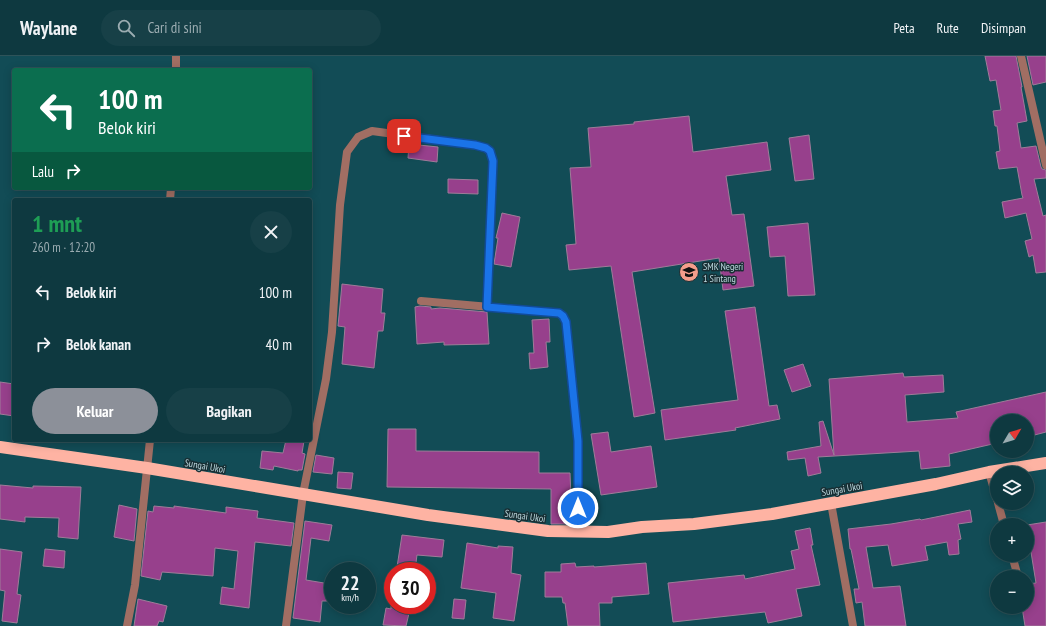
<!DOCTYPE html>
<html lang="id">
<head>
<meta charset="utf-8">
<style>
	:root { --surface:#0e3940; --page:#174047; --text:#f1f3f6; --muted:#9bacb1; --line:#2e5359; --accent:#8c9099 }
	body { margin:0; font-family:"PT Sans Narrow",sans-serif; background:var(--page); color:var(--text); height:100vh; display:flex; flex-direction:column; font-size:15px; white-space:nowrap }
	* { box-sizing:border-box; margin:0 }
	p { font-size:13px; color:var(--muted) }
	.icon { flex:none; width:22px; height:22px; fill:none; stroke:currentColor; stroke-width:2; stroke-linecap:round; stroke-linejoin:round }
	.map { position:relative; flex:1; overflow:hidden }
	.side { position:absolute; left:12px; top:142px; width:300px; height:244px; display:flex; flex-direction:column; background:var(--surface); border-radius:4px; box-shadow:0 2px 10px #0003,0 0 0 1px var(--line) }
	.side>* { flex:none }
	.banner { position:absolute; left:12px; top:12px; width:300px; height:122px; border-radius:4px; box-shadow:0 2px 10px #0003,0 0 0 1px var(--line); background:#0b6e4f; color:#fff; overflow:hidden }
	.needle { width:26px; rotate:52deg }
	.buttons { position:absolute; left:990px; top:358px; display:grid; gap:8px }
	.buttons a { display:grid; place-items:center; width:44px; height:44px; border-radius:50%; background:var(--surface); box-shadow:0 2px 10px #0003,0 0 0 1px var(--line); font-size:20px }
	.speed { position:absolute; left:324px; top:506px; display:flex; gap:8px; font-size:20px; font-weight:700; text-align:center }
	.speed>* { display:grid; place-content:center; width:52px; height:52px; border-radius:50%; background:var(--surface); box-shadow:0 2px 10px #0003,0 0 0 1px var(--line); line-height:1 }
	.speed small { font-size:10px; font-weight:400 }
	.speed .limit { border:6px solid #d22; background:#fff; color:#111 }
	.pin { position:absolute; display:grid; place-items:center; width:34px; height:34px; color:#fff; margin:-17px; border-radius:8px; box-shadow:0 2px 6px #0006 }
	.me { position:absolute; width:44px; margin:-22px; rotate:0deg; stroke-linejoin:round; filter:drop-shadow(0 0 3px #0008) }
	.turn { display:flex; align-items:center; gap:14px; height:84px; padding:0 20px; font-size:18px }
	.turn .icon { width:52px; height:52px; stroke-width:2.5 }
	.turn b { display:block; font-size:28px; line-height:34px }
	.then { display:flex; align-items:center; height:38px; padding:0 20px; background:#0003; gap:8px; font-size:15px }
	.round { display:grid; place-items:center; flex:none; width:42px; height:42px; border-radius:21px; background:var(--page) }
	.summary { display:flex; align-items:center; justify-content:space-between; height:68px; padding:0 20px }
	h1 { font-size:24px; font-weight:800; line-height:30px; color:#1e9e55 }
	.primary-button { display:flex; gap:8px; margin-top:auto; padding:8px 20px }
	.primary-button a { flex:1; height:46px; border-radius:24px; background:var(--accent); color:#fff; font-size:16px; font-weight:800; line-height:46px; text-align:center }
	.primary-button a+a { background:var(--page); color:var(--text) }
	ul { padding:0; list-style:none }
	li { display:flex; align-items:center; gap:12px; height:52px; padding:0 20px }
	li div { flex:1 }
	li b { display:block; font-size:15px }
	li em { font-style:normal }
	header { display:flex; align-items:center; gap:24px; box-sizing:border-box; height:56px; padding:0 20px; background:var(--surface); border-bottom:1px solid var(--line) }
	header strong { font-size:19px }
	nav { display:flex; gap:22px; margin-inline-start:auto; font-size:14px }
	.search { width:280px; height:36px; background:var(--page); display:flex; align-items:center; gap:10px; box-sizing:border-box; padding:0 14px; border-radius:22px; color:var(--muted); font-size:15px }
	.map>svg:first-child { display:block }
	.building { fill:#97408c; stroke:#9f7c99 }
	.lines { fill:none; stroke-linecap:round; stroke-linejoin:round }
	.street { stroke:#a16e63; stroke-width:8 }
	.highway { stroke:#feb3a3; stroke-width:12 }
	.route-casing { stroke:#114b97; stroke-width:10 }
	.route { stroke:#1a73e8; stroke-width:7 }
	.labels { text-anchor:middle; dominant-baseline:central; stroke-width:3; stroke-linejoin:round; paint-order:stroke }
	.poi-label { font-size:10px; fill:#bdd8de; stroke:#182e33; text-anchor:start }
	.street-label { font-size:10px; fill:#bdd8de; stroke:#182e33 }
</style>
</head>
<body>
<header>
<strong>Waylane</strong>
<div class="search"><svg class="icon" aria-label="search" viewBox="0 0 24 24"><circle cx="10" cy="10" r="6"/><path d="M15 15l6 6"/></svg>Cari di sini</div>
<nav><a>Peta</a><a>Rute</a><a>Disimpan</a></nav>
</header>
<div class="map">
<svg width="1046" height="570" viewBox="0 0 1046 570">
	<rect width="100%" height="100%" fill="#124c56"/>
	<!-- building -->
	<path class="building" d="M985,0H1016L1022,31H1021L1027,65L1017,67L1021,92L1036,90L1041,111L1042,113L1046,114V122L1034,123L1043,160L1046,159V216L1036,217L1033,199L1029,201L1025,185L1032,183L1026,157L1005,162L1002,146L1023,142L1022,139L1017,111L999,113L996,96L1000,95L997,70H995L993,55L1001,54L996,24L990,25Z
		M1027,0H1046V26L1033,29Z
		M689,60L693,96L767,86L771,114L726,120L732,159L744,158L754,230L723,234L719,202L632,216L655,357L634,361L611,210L569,214L566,189L576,188L570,112L591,111L588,72L634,68V66Z
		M809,79L814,123L795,125L789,82Z
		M409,88L438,91L437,106L408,102Z
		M448,123L478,124V138L448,137Z
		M502,157L520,161L511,211L494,208L498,182H496Z
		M808,167L815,239L788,240L785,200L770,201L767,171Z
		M342,228L383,233L381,257H385L383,275H378L374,312L342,308L345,271L338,270Z
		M420,250L431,251V253L440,252L487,256L489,288L444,289V286L417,288L415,251Z
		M755,251L769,350L777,349L780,363L735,372L736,374L665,384L661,354L738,344L725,255Z
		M549,263L550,286H546L548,311L530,313L529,297H534L532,264Z
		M803,308L811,330L792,336L784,314Z
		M903,317L904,321L943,319L944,336L905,339L907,366L958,362L956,356L1046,336V376L1027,381V365H997V387L949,398L950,410L921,413L919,395L818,401L821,417L808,420L805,402L788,404L787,396L821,390L819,366L823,365L834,399L829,323Z
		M0,326L14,328V360L0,358Z
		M388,373H416V395L539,396V417H570L572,468H551V433L387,431Z
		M608,376L611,396L651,390L657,431L601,439L591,378Z
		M286,384L304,385L302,397L305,398L302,414H298V415L274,410L273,414L260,412L262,395L283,397Z
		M316,399L334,402L332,418L313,416Z
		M338,416L353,417L351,433L337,432Z
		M0,429L33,432V430L81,431L78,483L58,481L59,462L25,461V466L0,463Z
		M119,449L137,453L134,485L114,481Z
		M154,450L174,452V450L226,457V451L258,455L257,462L294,467L291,490L255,486L249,552L220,548L222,531L234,533L238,495L215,492L213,520L162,516L160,524L141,520L148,455L153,456Z
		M970,454L972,466L958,468L961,483L958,484L959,498L949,499L947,486L925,490L928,504L892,510L888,489L866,491L873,532L900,530L906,570H865L862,546L856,547L854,533H859L851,493H850L848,473L891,468L920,463L921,464Z
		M305,465L332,469L329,485L311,482L306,524L330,528L328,545H322L320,566L293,562Z
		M1046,466V570H1025L1022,551H1027V528L1036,527L1031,496L1027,497V469Z
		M810,472L813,489H811L820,529L796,533L802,560L768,567L765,556L673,566L668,527L744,519L745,523L795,513L791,495L799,493L795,475Z
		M402,479L444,484L442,501L417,499L415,514L397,511Z
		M467,487L498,492V490L513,491L511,517L521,519L514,565L493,562L496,537L461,532Z
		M0,493L22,496L17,538L21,539L17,567L2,565L5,535L0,534Z
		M45,493L65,495L64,512L43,510Z
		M575,507L576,511L594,510V511L646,507L649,538L612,541V547H599L600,570H568L565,547H563L562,541H545V516H561V508Z
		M138,543L167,550L163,566L159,565L157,570H134Z
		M454,543L466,544L464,563L452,562Z
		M391,549H411L406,570L383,569L386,552L391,553Z"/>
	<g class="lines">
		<!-- street -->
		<path class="street" d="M1021,0L1046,109
			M176,14V0
			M170,144L171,132
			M421,245L559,257L563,260L566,266L578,385L577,475
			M989,416L997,444
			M831,447L853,570
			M998,447L1004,469
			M1012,499L1018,521
			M127,570L135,529L150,384
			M286,570L303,438L326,323L332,276L340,149L347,96L358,81L372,75L475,89L485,92L490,95L493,105L487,251"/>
		<!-- highway -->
		<path class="highway" d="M0,391L147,412L428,459L548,475L608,476L642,471L694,468L772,458L936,428L989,416L1046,407"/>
	</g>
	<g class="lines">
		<defs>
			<path id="route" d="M404,80L475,89L486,92L490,95L493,105L487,251L559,257L563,260L566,266L578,385V452"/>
		</defs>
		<!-- route casing -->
		<use href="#route" class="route-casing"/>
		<!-- route -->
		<use href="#route" class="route"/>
	</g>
	<!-- icons -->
	<defs>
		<symbol id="school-disc" viewBox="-11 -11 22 22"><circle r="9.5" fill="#f49d8b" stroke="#182e33"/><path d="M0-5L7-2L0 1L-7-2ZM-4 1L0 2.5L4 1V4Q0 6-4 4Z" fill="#111"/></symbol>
	</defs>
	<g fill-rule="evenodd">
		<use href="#school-disc" x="678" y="205" width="22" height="22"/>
	</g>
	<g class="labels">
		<!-- poi labels -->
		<g class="poi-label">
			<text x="703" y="210">SMK Negeri<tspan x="703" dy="12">1 Sintang</tspan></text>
		</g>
		<!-- street labels -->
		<g class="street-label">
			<text transform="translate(205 410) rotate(10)">Sungai Ukoi</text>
			<text transform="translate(842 433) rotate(-10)">Sungai Ukoi</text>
			<text transform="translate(525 460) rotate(8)">Sungai Ukoi</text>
		</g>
	</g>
</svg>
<div class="buttons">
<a><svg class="needle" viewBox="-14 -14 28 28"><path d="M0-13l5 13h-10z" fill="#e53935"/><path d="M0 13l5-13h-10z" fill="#9bacb1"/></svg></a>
<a><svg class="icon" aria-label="layers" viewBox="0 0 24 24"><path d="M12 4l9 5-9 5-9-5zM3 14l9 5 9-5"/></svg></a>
<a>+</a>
<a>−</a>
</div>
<div class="speed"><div>22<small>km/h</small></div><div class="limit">30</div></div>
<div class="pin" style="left:404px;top:80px;background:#d93025"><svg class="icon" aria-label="arrive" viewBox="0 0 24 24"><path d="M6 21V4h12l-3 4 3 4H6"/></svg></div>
<svg class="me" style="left:578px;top:452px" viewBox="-20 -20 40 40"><circle r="17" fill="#1a73e8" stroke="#fff" stroke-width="3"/><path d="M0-11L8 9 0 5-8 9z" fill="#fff"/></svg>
<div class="banner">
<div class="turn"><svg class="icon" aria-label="left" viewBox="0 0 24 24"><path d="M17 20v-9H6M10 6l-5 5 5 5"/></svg><div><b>100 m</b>Belok kiri</div></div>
<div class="then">Lalu<svg class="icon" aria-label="right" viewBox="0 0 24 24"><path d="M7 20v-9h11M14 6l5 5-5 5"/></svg></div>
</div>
<section class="side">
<div class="summary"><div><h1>1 mnt</h1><p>260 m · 12:20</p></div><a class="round"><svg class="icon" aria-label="close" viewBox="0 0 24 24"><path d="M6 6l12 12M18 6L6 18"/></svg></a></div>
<ul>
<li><svg class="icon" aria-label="left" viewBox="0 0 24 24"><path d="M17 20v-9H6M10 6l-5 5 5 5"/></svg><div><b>Belok kiri</b></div><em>100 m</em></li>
<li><svg class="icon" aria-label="right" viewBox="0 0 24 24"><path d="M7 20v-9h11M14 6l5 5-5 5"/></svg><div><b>Belok kanan</b></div><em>40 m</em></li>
</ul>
<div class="primary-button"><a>Keluar</a><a>Bagikan</a></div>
</section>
</div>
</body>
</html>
